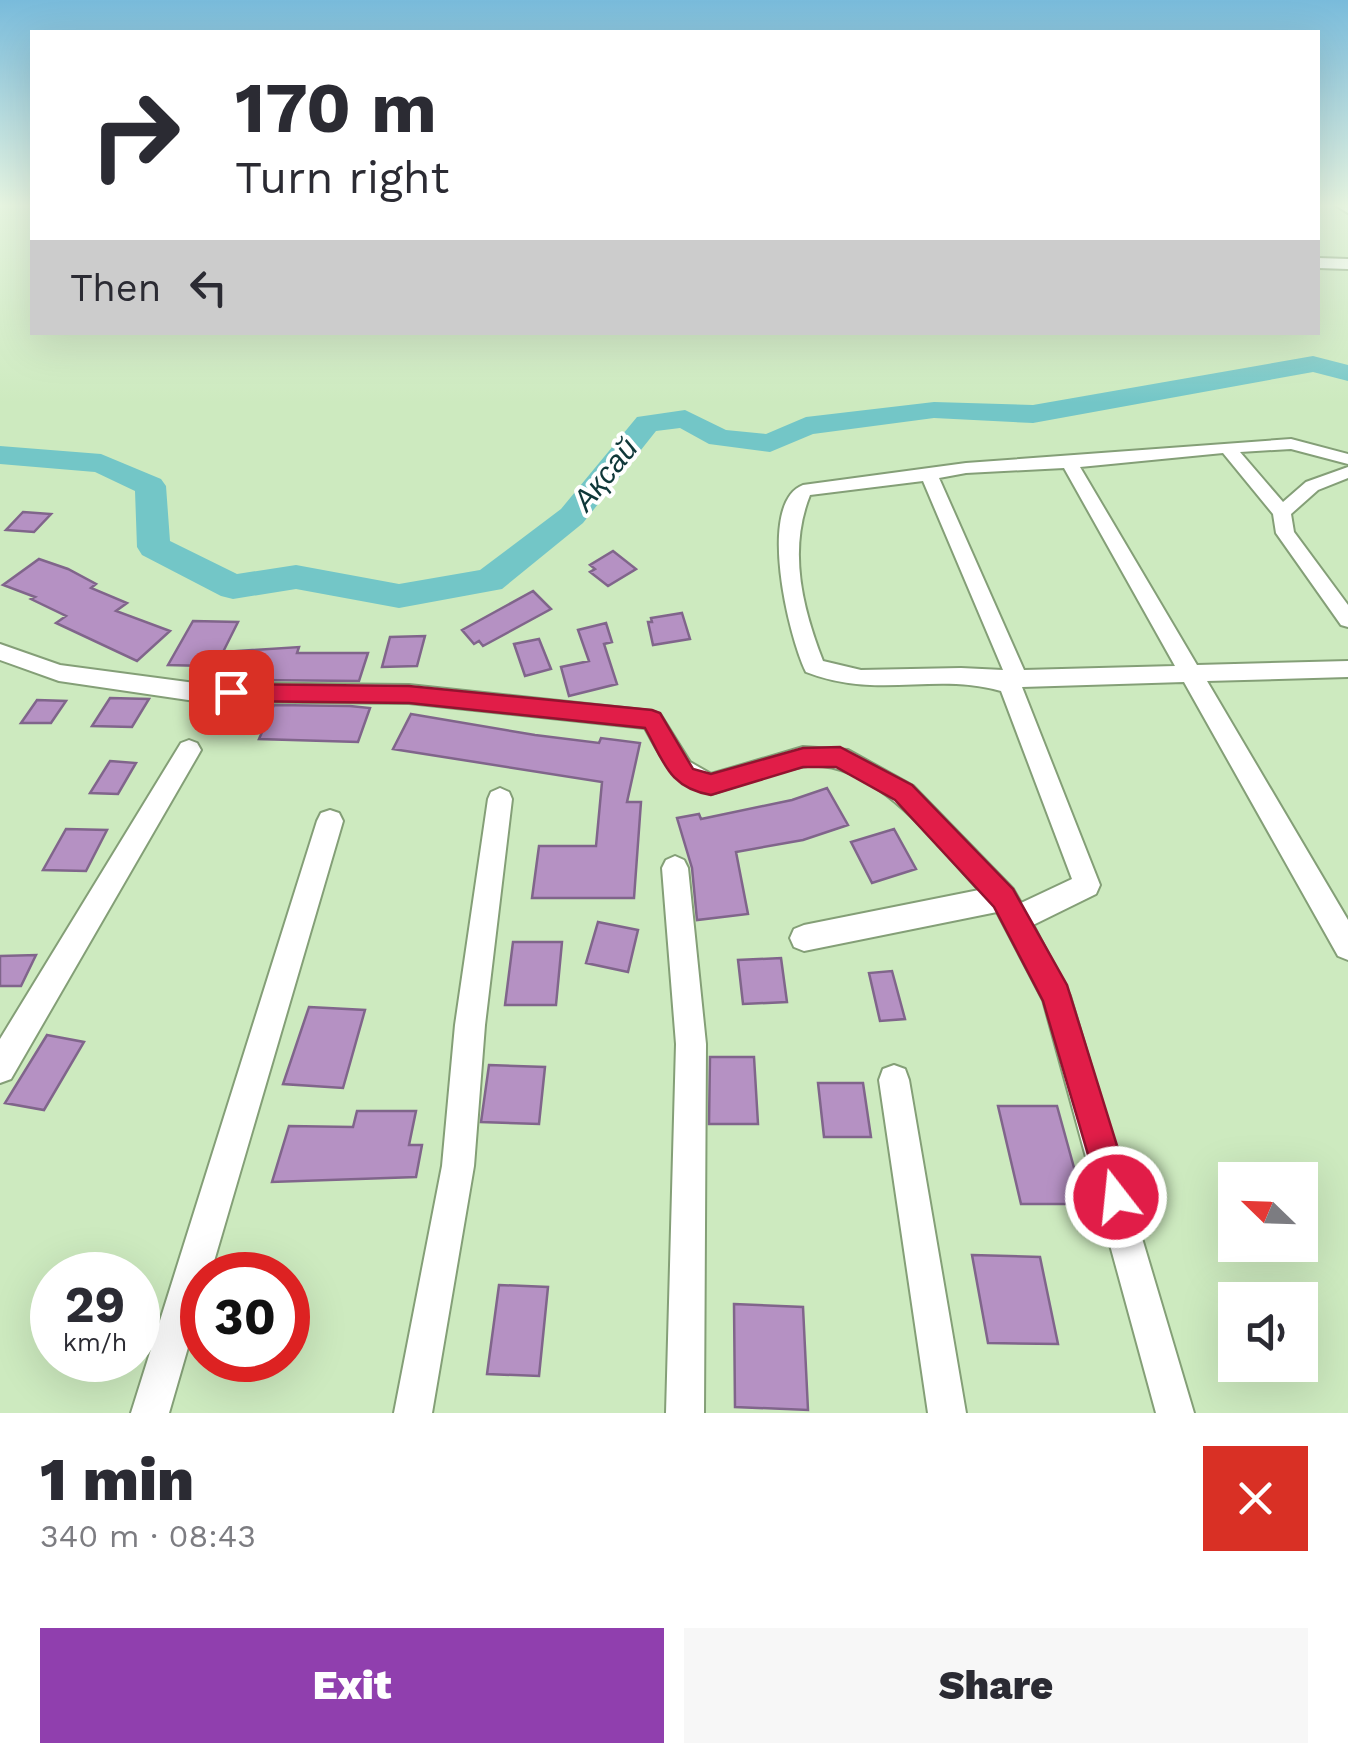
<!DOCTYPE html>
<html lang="en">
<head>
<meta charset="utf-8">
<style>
	:root { --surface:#fff; --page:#f7f7f7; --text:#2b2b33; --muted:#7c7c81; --accent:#903fae }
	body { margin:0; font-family:"Work Sans",sans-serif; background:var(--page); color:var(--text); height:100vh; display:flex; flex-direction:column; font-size:38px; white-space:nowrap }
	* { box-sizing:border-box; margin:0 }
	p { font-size:32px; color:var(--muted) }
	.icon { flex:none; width:55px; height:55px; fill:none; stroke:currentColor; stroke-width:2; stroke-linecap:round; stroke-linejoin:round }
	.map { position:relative; height:1413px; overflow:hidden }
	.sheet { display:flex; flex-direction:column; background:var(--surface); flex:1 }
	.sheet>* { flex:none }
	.hud { position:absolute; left:30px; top:30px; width:1290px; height:305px; border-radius:0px; box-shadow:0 10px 40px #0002; background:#fff; color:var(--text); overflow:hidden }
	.needle { width:65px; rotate:293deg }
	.fabs { position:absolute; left:1218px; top:1162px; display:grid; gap:20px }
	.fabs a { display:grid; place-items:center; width:100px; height:100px; border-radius:0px; background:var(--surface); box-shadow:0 10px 40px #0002; font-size:50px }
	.speed { position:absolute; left:30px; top:1252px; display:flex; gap:20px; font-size:50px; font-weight:700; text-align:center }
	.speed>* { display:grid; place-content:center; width:130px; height:130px; border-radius:50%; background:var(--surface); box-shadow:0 10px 40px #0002; line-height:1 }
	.speed small { font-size:25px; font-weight:400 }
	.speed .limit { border:15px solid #d22; background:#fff; color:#111 }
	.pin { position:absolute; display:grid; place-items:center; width:85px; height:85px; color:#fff; margin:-42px; border-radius:20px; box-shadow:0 5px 15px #0006 }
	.me { position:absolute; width:110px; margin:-55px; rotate:344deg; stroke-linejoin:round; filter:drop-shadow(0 0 8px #0008) }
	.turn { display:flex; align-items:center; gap:35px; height:210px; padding:0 40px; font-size:45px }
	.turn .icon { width:130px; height:130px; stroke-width:2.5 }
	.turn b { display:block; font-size:70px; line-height:85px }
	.then { display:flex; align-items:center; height:95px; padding:0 40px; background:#0003; gap:20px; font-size:38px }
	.round { display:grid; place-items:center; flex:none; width:105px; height:105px; border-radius:0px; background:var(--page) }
	.head { display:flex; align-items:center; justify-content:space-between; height:170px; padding:0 40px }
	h1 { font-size:60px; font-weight:800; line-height:75px }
	.button { display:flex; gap:20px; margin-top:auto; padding:20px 40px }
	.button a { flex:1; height:115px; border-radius:0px; background:var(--accent); color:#fff; font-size:40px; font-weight:800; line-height:115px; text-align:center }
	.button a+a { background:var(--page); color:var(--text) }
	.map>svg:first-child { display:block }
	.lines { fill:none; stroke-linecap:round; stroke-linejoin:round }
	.river { fill:#73c6c7; fill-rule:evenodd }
	.building { fill:#b591c3; stroke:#80658b; stroke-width:2.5 }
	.minor-casing { stroke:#849f77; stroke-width:4 }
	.major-casing { stroke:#849f77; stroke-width:4 }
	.minor { fill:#fff; fill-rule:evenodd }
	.major { fill:#fff; fill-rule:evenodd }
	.route { fill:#e11d48; stroke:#92132f; stroke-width:2.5 }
	.labels { text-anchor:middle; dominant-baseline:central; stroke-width:8; stroke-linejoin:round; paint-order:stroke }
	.far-water-label { font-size:30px; font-style:italic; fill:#0e3738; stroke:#fff }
</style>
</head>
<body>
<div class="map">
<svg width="1348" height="1413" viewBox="0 0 1348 1413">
	<rect width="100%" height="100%" fill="#cdeabf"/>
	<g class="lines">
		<!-- river -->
		<path class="river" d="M1313,356L1348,365V381L1313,372L1033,423L934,418L813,434L770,452L709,444L680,428L656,431L583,523L502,589L399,608L296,589L233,599L221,596L142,555L137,547L135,491L95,472L0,464V446L101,454L161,479L166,486L170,541L237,574L296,565L399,584L480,570L561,509L637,417L685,410L726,430L766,434L806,417L934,402L1033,405Z"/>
	</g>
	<!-- building -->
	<path class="building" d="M23,512L51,514L34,532L6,530Z
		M613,551L636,569L608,586L590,572L595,569L590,565Z
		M39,559L68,569L96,584L91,588L127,603L116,611L170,631L137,661L56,623L66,616L31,599L35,597L3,585Z
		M533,591L551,609L483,646L479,641L474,644L462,630Z
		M682,613L690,639L653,645L648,622H652L651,618Z
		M193,621L238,622L223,652L299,647L297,653H368L359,681L242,680L246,667L168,665Z
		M606,623L612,642L604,644L617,684L569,696L561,667L589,661L578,630Z
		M425,636L417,666L382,667L390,637Z
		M539,639L551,669L525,676L514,644Z
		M110,698L149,699L132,727L92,726Z
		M37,700L66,701L51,723H21Z
		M274,705L350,706L370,708L358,742L259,739Z
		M411,714L535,735L599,743L601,738L640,743L627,802H641L634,898H532L539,846H596L602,782L393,749Z
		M110,761L136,763L118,794L90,793Z
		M827,788L848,825L803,840L736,852L748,914L697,920L692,868L677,818L699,814L701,819L792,800Z
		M66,829L107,830L86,871L43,870Z
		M894,829L916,869L872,883L851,842Z
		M598,922L638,930L628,972L586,963Z
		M513,942H562L556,1005H505Z
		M36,955L21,986H0V956Z
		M781,958L787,1002L743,1004L738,960Z
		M892,971L905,1019L880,1021L869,973Z
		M309,1007L365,1010L343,1088L283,1084Z
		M47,1035L84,1042L44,1110L5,1103Z
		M710,1057H754L758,1124H709Z
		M489,1065L545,1067L539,1124L481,1122Z
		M818,1083H863L871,1137H824Z
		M998,1106H1057L1084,1204H1021Z
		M357,1111H416L409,1145H422L416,1177L272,1182L289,1126L353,1127Z
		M972,1255L1040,1257L1058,1344L988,1343Z
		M499,1285L548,1287L539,1376L487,1374Z
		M734,1304L803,1307L808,1410L735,1407Z"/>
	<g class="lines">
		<defs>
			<path id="minor" d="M1335,205H1348V213Z
				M1291,439L1348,454V464L1291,449L1240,452L1283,502L1306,482L1348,467V478L1318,490L1291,514L1294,532L1348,605V627L1341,625L1276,533L1273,514L1223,453L1080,467L1197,665L1348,661V677L1207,681L1348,920V960L1338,956L1184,682L1022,687L1100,885L1096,894L1033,925L1070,996L1194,1413H1156L1043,1000L997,912L804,951L794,947L790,938L794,929L804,925L979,890C937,845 871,754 801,767C771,773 740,785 711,794C674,784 662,760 645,728L409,703L195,701L59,681L0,660V644L60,665L195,683L409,685L652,711L660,714L690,762L711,774L803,747L848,750L913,786L1013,889L1021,903L1072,879L1001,691C933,672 878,700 806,672C789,638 756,503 803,485L966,463ZM1064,468L1175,666L1024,670L939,478L966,473ZM923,481L1003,670L961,668L861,670L823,661C802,607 788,550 810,495Z
				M189,740L197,743L201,750L197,757L11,1079L0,1083V1039L181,743Z
				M500,788L509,792L512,799L485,1025L474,1166L432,1413H394L442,1166L455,1025L488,799L491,792Z
				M330,810L339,813L343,821L210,1275H202V1299L169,1413H131L317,821L321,813Z
				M675,856L684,860L688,868L706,1044L704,1413H666L676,1044L662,868L666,860Z
				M894,1065L905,1069L909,1080L966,1413H928L879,1080L883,1069Z"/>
			<path id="major" d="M1318,258L1348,259V269L1318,268Z"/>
		</defs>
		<!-- minor casing -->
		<use href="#minor" class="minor-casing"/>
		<!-- major casing -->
		<use href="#major" class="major-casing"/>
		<!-- minor -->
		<use href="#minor" class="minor"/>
		<!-- major -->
		<use href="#major" class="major"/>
	</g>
	<!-- sky -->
	<linearGradient id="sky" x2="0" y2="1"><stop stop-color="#79bbdb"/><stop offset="0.51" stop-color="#e8f6e2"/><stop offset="1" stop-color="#e8f6e2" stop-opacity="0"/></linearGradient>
	<rect width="1348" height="403" fill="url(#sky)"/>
	<!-- route -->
	<path class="route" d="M231,684L409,686L652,710L660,713L693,769L711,774L803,748L840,747L912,785L1013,889L1067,985L1133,1197L1128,1209L1116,1214L1104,1209L1043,1001L994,907L895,800L836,767H803L711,795C669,788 664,762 645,728L409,703L231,701L220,692Z"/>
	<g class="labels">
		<!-- far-water labels -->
		<g class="far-water-label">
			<text transform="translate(605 474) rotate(-51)">Ақсай</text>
		</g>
	</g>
</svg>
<div class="fabs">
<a><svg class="needle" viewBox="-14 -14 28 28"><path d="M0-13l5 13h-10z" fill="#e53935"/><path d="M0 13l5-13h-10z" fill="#7c7c81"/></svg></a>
<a><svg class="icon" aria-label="sound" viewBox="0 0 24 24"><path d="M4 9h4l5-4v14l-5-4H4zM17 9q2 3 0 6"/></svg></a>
</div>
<div class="speed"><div>29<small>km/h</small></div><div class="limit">30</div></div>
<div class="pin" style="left:231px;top:692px;background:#d93025"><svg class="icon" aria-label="arrive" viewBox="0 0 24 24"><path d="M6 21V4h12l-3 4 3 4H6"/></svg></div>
<svg class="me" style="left:1116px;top:1197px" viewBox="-20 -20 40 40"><circle r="17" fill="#e11d48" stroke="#fff" stroke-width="3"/><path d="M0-11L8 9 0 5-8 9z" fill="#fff"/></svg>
<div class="hud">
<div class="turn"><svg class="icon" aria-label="right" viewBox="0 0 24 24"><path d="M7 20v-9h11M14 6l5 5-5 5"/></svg><div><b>170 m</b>Turn right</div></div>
<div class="then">Then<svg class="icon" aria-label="left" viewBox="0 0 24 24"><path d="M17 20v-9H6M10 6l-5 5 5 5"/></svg></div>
</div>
</div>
<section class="sheet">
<div class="head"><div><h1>1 min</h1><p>340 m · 08:43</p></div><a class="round" style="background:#d93025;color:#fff"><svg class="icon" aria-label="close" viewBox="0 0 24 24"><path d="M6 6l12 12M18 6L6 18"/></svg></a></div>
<div class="button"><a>Exit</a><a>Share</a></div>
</section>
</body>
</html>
